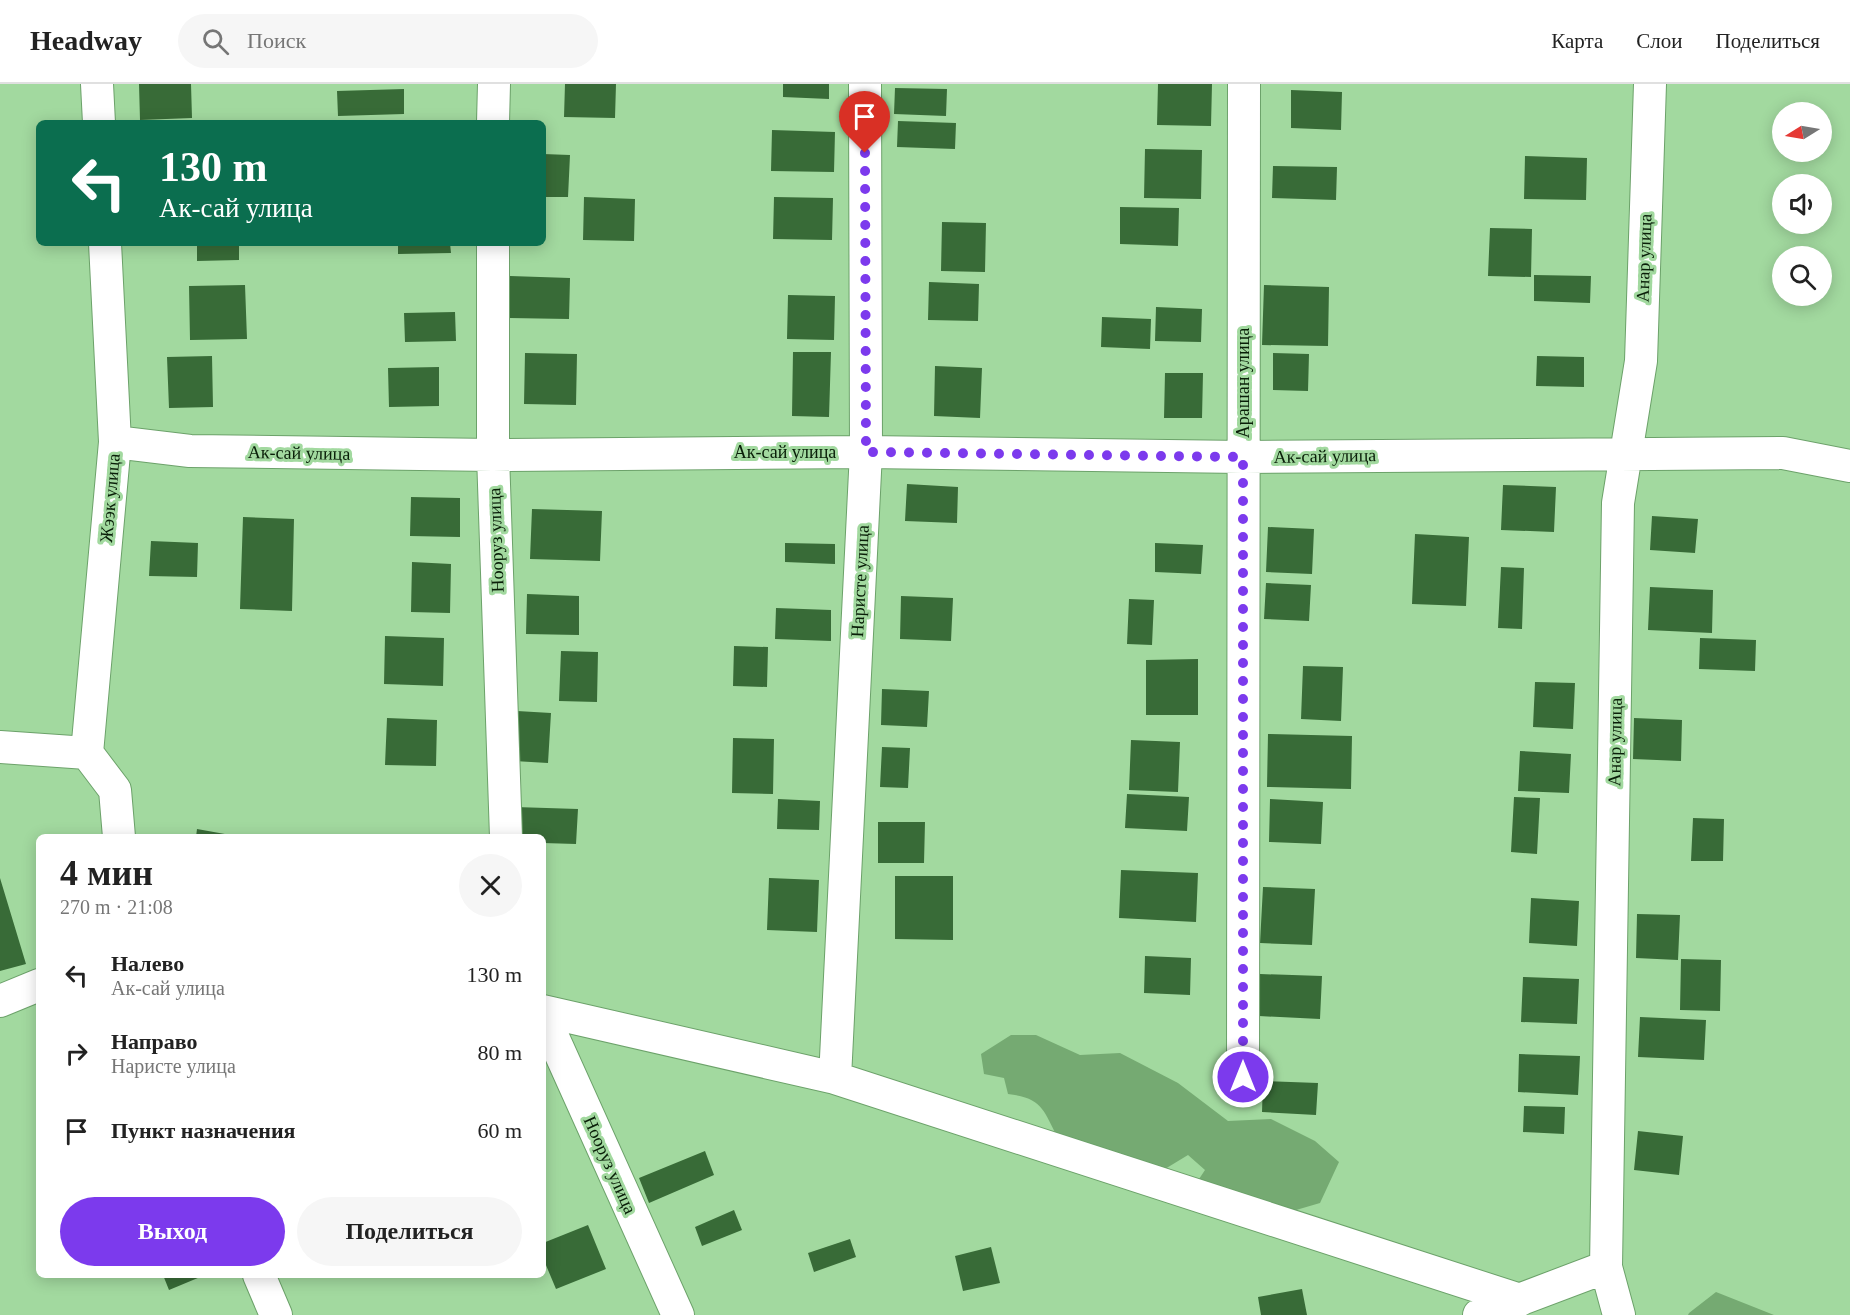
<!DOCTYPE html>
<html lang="ru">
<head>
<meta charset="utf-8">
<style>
	:root { --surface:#fff; --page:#f6f6f6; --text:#222; --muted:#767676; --line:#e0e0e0; --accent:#7c3aed }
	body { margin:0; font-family:Georgia,serif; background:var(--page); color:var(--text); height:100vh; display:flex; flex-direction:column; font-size:22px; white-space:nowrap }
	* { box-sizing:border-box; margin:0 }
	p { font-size:20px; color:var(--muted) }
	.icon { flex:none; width:33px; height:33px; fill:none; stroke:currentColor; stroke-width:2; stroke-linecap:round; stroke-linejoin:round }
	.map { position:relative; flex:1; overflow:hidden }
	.sheet { position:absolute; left:36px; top:750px; width:510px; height:444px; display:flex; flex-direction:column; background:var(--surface); border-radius:9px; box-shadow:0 3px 15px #0003 }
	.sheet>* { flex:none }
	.guide { position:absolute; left:36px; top:36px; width:510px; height:126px; border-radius:9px; box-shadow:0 3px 15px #0003; background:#0b6e4f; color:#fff; overflow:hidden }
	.needle { width:39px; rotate:259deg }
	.tools { position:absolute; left:1772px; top:18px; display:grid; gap:12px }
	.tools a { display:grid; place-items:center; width:60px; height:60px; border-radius:50%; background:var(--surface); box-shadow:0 3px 15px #0003; font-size:30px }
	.pin { position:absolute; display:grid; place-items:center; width:51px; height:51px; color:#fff; margin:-62px -26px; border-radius:50% 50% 50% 0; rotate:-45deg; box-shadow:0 0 6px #0007 }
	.pin .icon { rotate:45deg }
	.me { position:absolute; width:66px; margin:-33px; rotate:0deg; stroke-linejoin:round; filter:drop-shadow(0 0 4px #0008) }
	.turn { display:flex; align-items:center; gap:21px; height:126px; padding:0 24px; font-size:27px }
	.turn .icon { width:78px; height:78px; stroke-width:2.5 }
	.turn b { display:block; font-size:42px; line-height:51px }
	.round { display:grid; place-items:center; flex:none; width:63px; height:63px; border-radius:32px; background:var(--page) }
	.summary { display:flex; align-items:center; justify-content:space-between; height:102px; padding:0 24px }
	h1 { font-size:36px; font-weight:700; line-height:45px }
	.action { display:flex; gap:12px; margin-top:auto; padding:12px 24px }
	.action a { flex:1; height:69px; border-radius:36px; background:var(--accent); color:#fff; font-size:24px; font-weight:700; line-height:69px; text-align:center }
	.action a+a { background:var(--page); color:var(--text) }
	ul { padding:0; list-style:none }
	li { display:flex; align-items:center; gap:18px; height:78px; padding:0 24px }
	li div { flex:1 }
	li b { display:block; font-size:22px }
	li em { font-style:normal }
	header { display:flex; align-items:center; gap:36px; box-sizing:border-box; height:84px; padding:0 30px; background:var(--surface); border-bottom:2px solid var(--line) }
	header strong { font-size:28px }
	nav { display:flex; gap:33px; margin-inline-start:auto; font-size:21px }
	.search { width:420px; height:54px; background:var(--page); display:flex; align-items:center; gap:15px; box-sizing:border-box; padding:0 21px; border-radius:33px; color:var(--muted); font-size:22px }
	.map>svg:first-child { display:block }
	.water { fill:#75aa72 }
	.building { fill:#386b37 }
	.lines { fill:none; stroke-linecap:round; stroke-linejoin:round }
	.minor-casing { stroke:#6ca26a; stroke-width:34 }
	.minor { stroke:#fff; stroke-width:32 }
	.route { stroke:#7c3aed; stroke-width:10; stroke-dasharray:0 18 }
	.labels { text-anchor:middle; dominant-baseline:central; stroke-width:6; stroke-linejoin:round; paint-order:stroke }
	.street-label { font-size:18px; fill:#091e08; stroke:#a2d99f }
</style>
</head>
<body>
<header>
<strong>Headway</strong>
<div class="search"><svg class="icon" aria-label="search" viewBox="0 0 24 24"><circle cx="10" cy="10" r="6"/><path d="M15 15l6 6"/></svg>Поиск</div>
<nav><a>Карта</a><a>Слои</a><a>Поделиться</a></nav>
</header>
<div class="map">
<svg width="1850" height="1231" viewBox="0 0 1850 1231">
	<rect width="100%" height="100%" fill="#a2d99f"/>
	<!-- water -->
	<path class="water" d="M1011,951H1036L1080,971L1120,969L1178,999L1228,1037L1271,1035L1315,1057L1339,1078L1320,1119L1279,1131L1195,1101L1205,1086L1188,1071L1160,1088L1058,1054C1043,1026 1043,1014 1008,1010L1004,994L984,990L981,970Z
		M1716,1208L1774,1231H1688L1689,1229Z"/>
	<!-- building -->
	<path class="building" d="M139,0H191L192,34L140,36Z
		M565,0H616L615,34L564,33Z
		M783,0H829V15L783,13Z
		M1158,0H1212L1211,42L1157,41Z
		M895,4L947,5L946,32L894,30Z
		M404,5V30L338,32L337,7Z
		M1291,6L1342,8L1341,46L1291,44Z
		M898,37L956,39L955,65L897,63Z
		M772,46L835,48L834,88L771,87Z
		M1145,65L1202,66L1201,115L1144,114Z
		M543,70L570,71L568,113H543Z
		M1525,72L1587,74L1586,116L1524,115Z
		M1273,82L1337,83L1336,116L1272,114Z
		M584,113L635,115L634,157L583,156Z
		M774,113L833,114L832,156L773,155Z
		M1120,123L1179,124L1178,162L1120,160Z
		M942,138L986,139L985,188L941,187Z
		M1490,144L1532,145L1531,193L1488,192Z
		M197,159H239V176L197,177Z
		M398,159H450L451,169L398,170Z
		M1534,191L1591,192L1590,219L1534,217Z
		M510,192L570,194L569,235L509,234Z
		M929,198L979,200L978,237L928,236Z
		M245,201L247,255L190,256L189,202Z
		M1264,201L1329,203L1328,262L1262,261Z
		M788,211L835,212L834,256L787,255Z
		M1156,223L1202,225L1201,258L1155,257Z
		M455,228L456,257L405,258L404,229Z
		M1102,233L1151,235L1150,265L1101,263Z
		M793,268H831L829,333L792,332Z
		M525,269L577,270L576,321L524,320Z
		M1273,269L1309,270L1308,307L1273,306Z
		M212,272L213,323L169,324L167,273Z
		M1537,272L1584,273V303L1536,302Z
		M935,282L982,284L980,334L934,332Z
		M439,283V322L389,323L388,284Z
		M1165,289H1203L1202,334H1164Z
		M907,400L958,403L957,439L905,437Z
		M1503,401L1556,403L1554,448L1501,446Z
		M411,413L460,414V453L410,452Z
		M532,425L602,427L600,477L530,475Z
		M1652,432L1698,435L1695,469L1650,466Z
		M243,433L294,435L292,527L240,525Z
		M1268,443L1314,445L1312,490L1266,488Z
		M1415,450L1469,453L1466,522L1412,520Z
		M151,457L198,459L197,493L149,492Z
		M785,459L835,460V480L785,478Z
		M1155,459L1203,461L1201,490L1155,488Z
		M412,478L451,480L450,529L411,528Z
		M1501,483L1524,484L1522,545L1498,544Z
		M1266,499L1311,501L1309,537L1264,535Z
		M1650,503L1713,506L1712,549L1648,546Z
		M527,510L579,512V551L526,550Z
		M901,512L953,514L951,557L900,555Z
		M1129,515L1154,516L1152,561L1127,560Z
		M776,524L831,526V557L775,555Z
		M385,552L444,554L443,602L384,600Z
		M1700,554L1756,556L1755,587L1699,585Z
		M734,562L768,563L767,603L733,602Z
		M561,567L598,568L597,618L559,617Z
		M1198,575V631H1146V576Z
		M1303,582L1343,583L1341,637L1301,635Z
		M1535,598L1575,599L1573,645L1533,643Z
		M882,605L929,607L927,643L881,641Z
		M517,627L551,629L548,679L514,677Z
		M387,634L437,636L436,682L385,681Z
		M1634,634L1682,636L1681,677L1633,675Z
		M1268,650L1352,652L1351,705L1267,703Z
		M733,654L774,655L773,710L732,709Z
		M1131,656L1180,658L1178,708L1129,706Z
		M882,663L910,664L908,704L880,703Z
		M1520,667L1571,670L1569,709L1518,707Z
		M1127,710L1189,713L1187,747L1125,744Z
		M1514,713L1540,714L1537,770L1511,768Z
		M778,715L820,717L819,746L777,745Z
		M1270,715L1323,718L1321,760L1269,758Z
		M515,723L578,725L576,760L543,759V753H514Z
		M1693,734L1724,735L1723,777H1691Z
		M878,738H925L924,779H878Z
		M197,745L236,752L235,753H196Z
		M1121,786L1198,789L1196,838L1119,834Z
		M895,792H953V856L895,855Z
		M0,794L26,880L0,887Z
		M769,794L819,796L817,848L767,846Z
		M1263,803L1315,805L1312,861L1260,859Z
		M1531,814L1579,817L1577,862L1529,859Z
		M1637,830L1680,831L1678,876L1636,874Z
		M1145,872L1191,874L1190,911L1144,909Z
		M1681,875L1721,876L1720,927L1680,926Z
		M1260,890L1322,892L1320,935L1259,932Z
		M1523,893L1579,895L1577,940L1521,938Z
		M1640,933L1706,936L1704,976L1638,973Z
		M1519,970L1580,972L1578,1011L1518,1008Z
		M1263,997L1318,999L1316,1031L1262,1028Z
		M1524,1022L1565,1023L1564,1050L1523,1048Z
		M1638,1047L1683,1052L1679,1091L1634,1086Z
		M705,1067L714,1091L649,1119L639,1094Z
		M734,1126L742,1146L702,1162L695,1143Z
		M588,1141L606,1185L556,1205L543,1174V1159Z
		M850,1155L856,1173L814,1188L808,1169Z
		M991,1163L1000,1199L963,1207L955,1172Z
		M163,1191H205L169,1206Z
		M1302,1205L1307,1231H1261L1258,1213Z"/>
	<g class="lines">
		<defs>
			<path id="minor" d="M97,0L99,39
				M493,39L494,0
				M105,159L115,358L87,669L115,706L119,753
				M493,159V371L506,753
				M115,358L190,367L493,371L866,368L1243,373L1783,369L1850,382
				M0,663L87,669
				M0,917L39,901
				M543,927L835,994L1520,1216
				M543,931L678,1231
				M1243,993L1244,0
				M835,994L866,368L865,0
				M259,1191L276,1231
				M1479,1231L1606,1183
				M1619,1231L1606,1183L1618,419L1641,277L1650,0"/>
		</defs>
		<!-- minor casing -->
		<use href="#minor" class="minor-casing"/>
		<!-- minor -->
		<use href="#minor" class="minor"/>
	</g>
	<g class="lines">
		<!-- route -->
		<path class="route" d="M865,69L866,368L1243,373V993"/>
	</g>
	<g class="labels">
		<!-- street labels -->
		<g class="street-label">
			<text transform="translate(1644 174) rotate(-88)">Анар улица</text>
			<text transform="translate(1243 299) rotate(-90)">Арашан улица</text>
			<text x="785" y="368">Ак-сай улица</text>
			<text transform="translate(299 369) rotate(1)">Ак-сай улица</text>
			<text transform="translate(1325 372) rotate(-1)">Ак-сай улица</text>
			<text transform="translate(110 414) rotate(-85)">Жээк улица</text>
			<text transform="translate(496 456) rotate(-92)">Нооруз улица</text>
			<text transform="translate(860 497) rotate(-87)">Наристе улица</text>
			<text transform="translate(1615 658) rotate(-89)">Анар улица</text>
			<text transform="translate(610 1081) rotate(66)">Нооруз улица</text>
		</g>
	</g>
</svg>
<div class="tools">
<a><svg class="needle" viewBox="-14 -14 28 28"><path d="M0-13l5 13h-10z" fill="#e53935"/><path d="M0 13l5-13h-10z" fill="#767676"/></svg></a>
<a><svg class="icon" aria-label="sound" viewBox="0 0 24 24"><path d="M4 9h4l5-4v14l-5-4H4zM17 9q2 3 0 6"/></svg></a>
<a><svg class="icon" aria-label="search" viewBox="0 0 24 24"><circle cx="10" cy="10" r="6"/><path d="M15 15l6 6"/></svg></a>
</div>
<div class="pin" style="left:865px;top:69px;background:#d93025"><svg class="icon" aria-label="arrive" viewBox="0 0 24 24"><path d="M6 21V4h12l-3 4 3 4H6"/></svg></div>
<svg class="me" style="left:1243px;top:993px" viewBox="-20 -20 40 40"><circle r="17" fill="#7c3aed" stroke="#fff" stroke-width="3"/><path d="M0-11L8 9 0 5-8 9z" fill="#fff"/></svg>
<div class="guide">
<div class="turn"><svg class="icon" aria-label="left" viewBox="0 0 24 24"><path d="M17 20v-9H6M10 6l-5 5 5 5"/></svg><div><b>130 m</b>Ак-сай улица</div></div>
</div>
<section class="sheet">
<div class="summary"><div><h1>4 мин</h1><p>270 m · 21:08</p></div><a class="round"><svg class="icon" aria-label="close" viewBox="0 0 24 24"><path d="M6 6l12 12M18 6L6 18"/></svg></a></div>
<ul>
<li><svg class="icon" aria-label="left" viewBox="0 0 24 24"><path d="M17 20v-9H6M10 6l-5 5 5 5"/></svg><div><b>Налево</b><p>Ак-сай улица</p></div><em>130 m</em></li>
<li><svg class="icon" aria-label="right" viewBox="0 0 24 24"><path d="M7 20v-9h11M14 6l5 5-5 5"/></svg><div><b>Направо</b><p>Наристе улица</p></div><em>80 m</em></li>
<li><svg class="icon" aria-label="arrive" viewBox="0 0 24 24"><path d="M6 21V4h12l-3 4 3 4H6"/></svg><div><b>Пункт назначения</b></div><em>60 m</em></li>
</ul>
<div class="action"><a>Выход</a><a>Поделиться</a></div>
</section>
</div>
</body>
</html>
